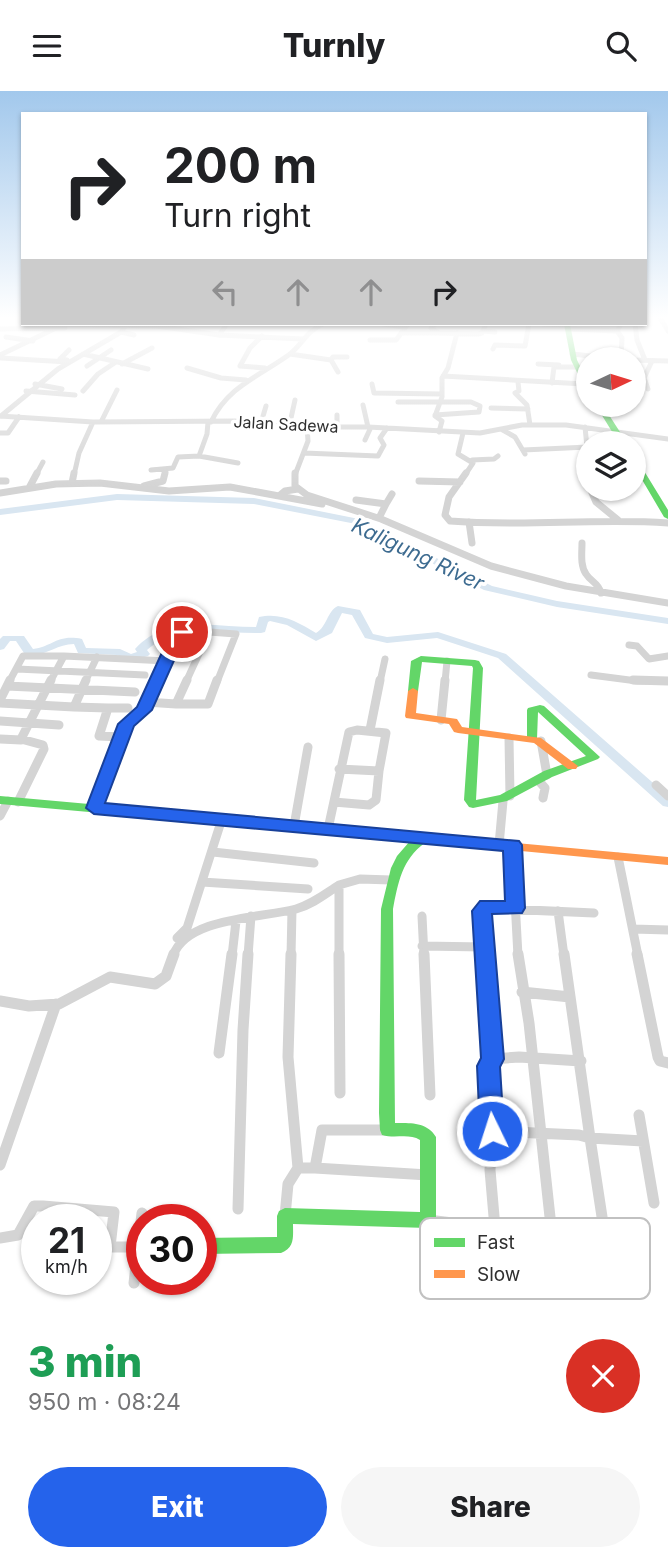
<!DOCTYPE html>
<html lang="en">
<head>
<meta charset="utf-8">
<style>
	:root { --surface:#fff; --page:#f6f6f6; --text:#202124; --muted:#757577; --accent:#2563eb }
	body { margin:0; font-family:Inter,sans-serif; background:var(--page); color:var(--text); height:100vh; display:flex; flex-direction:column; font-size:26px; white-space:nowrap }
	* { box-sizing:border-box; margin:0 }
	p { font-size:23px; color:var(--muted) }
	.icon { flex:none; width:38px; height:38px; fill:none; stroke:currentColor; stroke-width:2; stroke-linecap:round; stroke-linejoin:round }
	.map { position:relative; height:1225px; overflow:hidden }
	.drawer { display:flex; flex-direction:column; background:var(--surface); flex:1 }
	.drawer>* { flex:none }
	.guide { position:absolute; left:21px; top:21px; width:626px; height:214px; border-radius:0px; box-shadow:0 2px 5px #0004; background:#fff; color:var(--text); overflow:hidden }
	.needle { width:46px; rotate:86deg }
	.controls { position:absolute; left:576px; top:256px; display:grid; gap:14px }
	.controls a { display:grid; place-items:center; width:70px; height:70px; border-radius:50%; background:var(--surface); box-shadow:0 2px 5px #0004; font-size:35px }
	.speed { position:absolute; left:21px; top:1113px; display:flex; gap:14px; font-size:35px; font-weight:700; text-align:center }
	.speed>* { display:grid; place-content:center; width:91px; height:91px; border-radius:50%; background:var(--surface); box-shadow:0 2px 5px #0004; line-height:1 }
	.speed small { font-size:18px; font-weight:400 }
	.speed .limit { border:10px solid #d22; background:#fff; color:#111 }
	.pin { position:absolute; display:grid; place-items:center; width:60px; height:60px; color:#fff; margin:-30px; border:4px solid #fff; border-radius:50%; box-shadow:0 2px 7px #0007 }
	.me { position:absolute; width:77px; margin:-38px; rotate:356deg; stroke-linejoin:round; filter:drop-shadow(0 0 5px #0008) }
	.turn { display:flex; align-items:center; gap:24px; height:147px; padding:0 28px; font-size:32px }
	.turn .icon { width:91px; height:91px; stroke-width:2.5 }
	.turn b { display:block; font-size:49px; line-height:60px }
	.lanes { display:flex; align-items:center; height:66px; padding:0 28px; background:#0003; justify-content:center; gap:35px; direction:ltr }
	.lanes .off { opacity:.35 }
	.round { display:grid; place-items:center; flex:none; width:74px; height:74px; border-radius:37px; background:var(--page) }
	.overview { display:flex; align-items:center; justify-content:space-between; height:119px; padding:0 28px }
	h1 { font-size:42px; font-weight:800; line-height:52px; color:#1e9e55 }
	.button { display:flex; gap:14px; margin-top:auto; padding:14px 28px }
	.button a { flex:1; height:80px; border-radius:42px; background:var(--accent); color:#fff; font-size:28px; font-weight:800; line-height:80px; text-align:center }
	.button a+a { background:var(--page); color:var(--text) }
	header { display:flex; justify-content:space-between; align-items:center; height:91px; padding:0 28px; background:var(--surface); font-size:32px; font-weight:800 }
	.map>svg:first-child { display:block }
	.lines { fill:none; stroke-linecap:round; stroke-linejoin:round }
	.river { fill:#d9e6f1; fill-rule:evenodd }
	.street-far3 { stroke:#d4d4d4; stroke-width:5 }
	.street-far2 { stroke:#d4d4d4; stroke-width:7 }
	.street-far1 { stroke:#d4d4d4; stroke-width:9 }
	.street { stroke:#d4d4d4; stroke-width:11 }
	.fast { fill:#63d668; fill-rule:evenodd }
	.slow { fill:#ff974d; fill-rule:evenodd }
	.route { fill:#2563eb; stroke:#184099; stroke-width:2 }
	.labels { text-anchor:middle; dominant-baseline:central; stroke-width:7; stroke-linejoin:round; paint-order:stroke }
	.far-street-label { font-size:16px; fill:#2f2f2f; stroke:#fff }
	.water-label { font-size:21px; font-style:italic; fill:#3d6b90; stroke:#fff }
	.key { fill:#fff; stroke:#c1c1c1; stroke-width:2 }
	.key-label { font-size:19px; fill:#2f2f2f }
</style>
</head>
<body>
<header><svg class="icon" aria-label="menu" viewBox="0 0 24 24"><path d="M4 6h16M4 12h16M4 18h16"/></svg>Turnly<svg class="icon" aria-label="search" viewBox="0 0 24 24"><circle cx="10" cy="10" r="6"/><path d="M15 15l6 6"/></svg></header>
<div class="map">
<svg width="668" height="1225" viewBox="0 0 668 1225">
	<rect width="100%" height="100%" fill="#fff"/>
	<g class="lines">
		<!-- river -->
		<path class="river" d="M117,403L254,407L359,428L492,495L557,510L668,527V533L557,516L484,499L356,433L254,413L117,409L0,424V418Z
			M338,515L360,519L373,543L387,546L438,541L506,563L668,705V716L663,715L498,567L437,547L387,552L365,547L352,524L342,522L332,542L316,550L287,534L270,530L268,531L265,541L261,542C222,543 179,531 147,559L150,563L148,565L130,570L117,564L78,562L74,553C54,553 46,568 24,562L16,550H10L4,558L0,559V548L3,545H24L33,558C53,556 56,543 82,548L86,557L120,558L131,563L137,561L135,558C166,523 215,536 256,536L259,526C281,521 298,531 316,542C327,536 327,520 338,515Z"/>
		<!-- street-far3 -->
		<path class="street-far3" d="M659,225L668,240
			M61,233L157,235L219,244L303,248
			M383,233L404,236
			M435,233L431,237L439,242L478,243L482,242L486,233
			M543,233L567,234
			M635,233L637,249L645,269
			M0,238L65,237
			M569,238L617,240L621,233
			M483,240L495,241
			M617,240L622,247L621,268
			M121,241L134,244
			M401,242H439
			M219,244L227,233
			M262,245L250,257L240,275L265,277
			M6,246L33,250
			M370,249H396L408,233
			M493,258L495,254L525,255L529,233
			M83,263L148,278
			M290,263L331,269L333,266H347
			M572,263L619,268
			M0,264L54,238
			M1,267L68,271
			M67,269L60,268L69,259
			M331,269L338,281
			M634,269L668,270
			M122,273L152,257
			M538,273L559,274
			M87,275L111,259
			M187,277L221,287L246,289
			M443,285L584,293
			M518,291L519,300L515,302L527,314L530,334
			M552,292L554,276H576
			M35,293L62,298
			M372,293L374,302L442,303
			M648,298L644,287L652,270
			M26,300L75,304
			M83,300L98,283L116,271
			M398,311H471L480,315L479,321L435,324
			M363,314L368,336
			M491,317L528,318
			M337,324V336
			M0,325L93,331L235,330L289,336H368L480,342L522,334H566L668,348
			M1,325L58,278L121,241L125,235
			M101,331L117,299
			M208,331L207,343L199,365L238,372
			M211,331C228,295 260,285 290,263C302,253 308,239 323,233
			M261,332L266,315
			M289,336L295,309
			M585,336L587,356
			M501,338L515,346L525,363
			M439,341L442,330L435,325L442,306V287L448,277L457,242
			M0,342H8L19,326
			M463,342L458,363L473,372L465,384
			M365,349L371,336
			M523,359L588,356
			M304,362L378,365L384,354L380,347L387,337
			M472,369L494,368L498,365
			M151,379L173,377L178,366L199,365
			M36,384L43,371
			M74,384L79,362L93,331
			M165,384L166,379
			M295,384L308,350L307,336"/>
		<!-- street-far2 -->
		<path class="street-far2" d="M295,382V395L307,404L381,428L491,475L566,495L668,512
			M466,382L449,406L445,424L450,430C523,436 595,427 668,432
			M0,390H6
			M419,390L460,391
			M72,392L74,382
			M144,395L163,390L165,382
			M29,397L37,382
			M590,397L596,411L618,429
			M0,402L56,393L100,392L169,400L230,396L279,405L285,400L298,398
			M279,405L322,413
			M356,409L386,413L379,427
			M386,413L392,403
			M469,431L472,452
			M582,452C582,462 580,474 586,483C591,491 599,492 601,502
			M629,554L637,555L649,568L668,565
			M17,578L145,584
			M591,584L637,590H668
			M9,591L23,565H64
			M50,591L64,565L167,570
			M85,591L97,566
			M156,591L177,544L185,541H209
			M186,591L209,541L236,543L217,591
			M380,591L385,568
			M445,591L447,570"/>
		<!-- street-far1 -->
		<path class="street-far1" d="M633,589L668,590
			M7,595L135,601
			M0,609L10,589
			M146,611L176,613
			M0,612L74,616L86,589
			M176,613H208L217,589
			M176,613L187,589
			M74,616L108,617L99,645L122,646
			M108,617H128
			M441,629L445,589
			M0,630L59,634
			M370,639L380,589
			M509,647L510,705
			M0,648L21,649
			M541,650L547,684
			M538,689L545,697L543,707
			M656,694L668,705
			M18,711L44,658L43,654L21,648L51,589
			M334,711L369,714L376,709L379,680L339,678
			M94,717L126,633L144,619L157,589
			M0,725L8,710
			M294,735L308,656
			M328,738L349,641L357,639L386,642L379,680
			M499,754L503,710
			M512,754L518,865
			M213,761L314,772
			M618,766L638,865
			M202,791L308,798
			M339,794L360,788L391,789
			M558,820L564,865
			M422,825L424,865
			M633,838L668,839
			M177,847L187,837L220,734
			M422,855L484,856
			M173,865C186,826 263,827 296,818C313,813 325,803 339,794V865
			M232,865L236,830
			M248,865L251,825
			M291,865L292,819
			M486,865L483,817L594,822"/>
		<!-- street -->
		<path class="street" d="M291,863L288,966L298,1077
			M339,863L340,1002
			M424,863L430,1004
			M486,863L492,968
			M518,863L529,932L554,1163
			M637,863L658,966L660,970L668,972
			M522,901L570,906
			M0,910L29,915L59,913L110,886L155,893L166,885L174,863
			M219,962L232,863
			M639,1024L654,1112
			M492,1040L488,975L492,968L519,966L581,970
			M0,1074L56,913
			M315,1077L428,1084
			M238,1118L243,939L248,863
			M194,1125V1129
			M285,1125L288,1093L298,1077H315L322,1039H388
			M428,1129L550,1144
			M549,1135L604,1139
			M495,1137L490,1079L492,1040L579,1044L590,1047L564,863
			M0,1147L18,1144L34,1115H43L114,1121L110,1156H142
			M606,1152L590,1047L643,1050
			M134,1192L142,1122"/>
		<!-- fast -->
		<path class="fast" d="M564,233H570L577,269L588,291V300L585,298L571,269Z
			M595,313H602L627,352H619Z
			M634,368L638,370L668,419V428L664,426L634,375Z
			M421,565L475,569L479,570L483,577L476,709L500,704L544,680L586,665L538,621L537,648L536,650H528L527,648V619L528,617L540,614L544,615L600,666L598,668L552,686L507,710L473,717L469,716L464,709L473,577L472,575L422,571L418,600L417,602H409L408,600L411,570Z
			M0,705L421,743L425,742L430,744L509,752L511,755L509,758L505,759L425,752C402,768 398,792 393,818L395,1032C411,1032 427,1031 436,1046V1129L434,1134L428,1137L293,1133C293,1146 295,1157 281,1162L201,1163V1147L277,1146V1125L279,1120L285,1117L420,1121V1049C409,1042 395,1048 382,1044L380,1039L379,1022L381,818L391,777L397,765L410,750L0,713Z"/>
		<!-- slow -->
		<path class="slow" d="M413,597L418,600L416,622L457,628L462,636L541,647L578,675L576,678H568L534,652L458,642L454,641L449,633L406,627L405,625L408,600Z
			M505,751L668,766V774L501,758L499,755L501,752Z"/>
	</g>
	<!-- sky -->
	<linearGradient id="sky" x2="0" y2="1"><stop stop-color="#a2c8ec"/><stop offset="0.57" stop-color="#fff"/><stop offset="1" stop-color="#fff" stop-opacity="0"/></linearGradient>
	<rect width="668" height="397" fill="url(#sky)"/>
	<!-- route -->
	<path class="route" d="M182,537L190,541L184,547L152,619L134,635L105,712L519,750L522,754L525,817L522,822L492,823L504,968L500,976L504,1040L500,1048L492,1051L483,1048L480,1040L477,975L481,967L472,820L480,810H505L503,760L94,723L86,717L118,633L137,616L170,544Z"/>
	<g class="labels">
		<!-- far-street labels -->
		<g class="far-street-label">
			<text transform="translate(286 333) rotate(3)">Jalan Sadewa</text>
		</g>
		<!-- water labels -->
		<g class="water-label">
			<text transform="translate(418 463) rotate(25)">Kaligung River</text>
		</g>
	</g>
	<!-- legend -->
	<rect x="420" y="1127" width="230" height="81" rx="10" class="key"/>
	<rect x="434" y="1147" width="31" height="9" fill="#63d668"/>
	<rect x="434" y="1179" width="31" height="8" fill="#ff974d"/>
	<g class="key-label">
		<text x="477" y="1158">Fast</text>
		<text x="477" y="1190">Slow</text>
	</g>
</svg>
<div class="controls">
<a><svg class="needle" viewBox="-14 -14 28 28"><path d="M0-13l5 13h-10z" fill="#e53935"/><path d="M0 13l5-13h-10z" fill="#757577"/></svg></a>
<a><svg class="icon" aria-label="layers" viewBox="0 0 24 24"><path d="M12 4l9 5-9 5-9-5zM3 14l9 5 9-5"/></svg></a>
</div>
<div class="speed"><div>21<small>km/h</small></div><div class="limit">30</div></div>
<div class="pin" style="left:182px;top:541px;background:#d93025"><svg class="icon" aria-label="arrive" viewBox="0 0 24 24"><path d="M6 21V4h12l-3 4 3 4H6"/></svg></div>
<svg class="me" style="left:492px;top:1040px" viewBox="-20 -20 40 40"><circle r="17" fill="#2563eb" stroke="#fff" stroke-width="3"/><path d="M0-11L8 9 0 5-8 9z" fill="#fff"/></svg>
<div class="guide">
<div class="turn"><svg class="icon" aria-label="right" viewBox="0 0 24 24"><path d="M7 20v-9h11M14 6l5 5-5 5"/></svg><div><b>200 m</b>Turn right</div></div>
<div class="lanes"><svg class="icon off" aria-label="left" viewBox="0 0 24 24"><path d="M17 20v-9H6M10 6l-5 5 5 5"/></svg><svg class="icon off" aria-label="ahead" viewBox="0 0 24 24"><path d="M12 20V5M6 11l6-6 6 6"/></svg><svg class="icon off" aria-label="ahead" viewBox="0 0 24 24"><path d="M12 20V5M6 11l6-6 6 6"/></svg><svg class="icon" aria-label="right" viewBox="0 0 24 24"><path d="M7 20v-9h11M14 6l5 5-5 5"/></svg></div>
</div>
</div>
<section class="drawer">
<div class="overview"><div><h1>3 min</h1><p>950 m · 08:24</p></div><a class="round" style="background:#d93025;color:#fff"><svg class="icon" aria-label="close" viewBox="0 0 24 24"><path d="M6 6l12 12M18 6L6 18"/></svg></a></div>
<div class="button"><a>Exit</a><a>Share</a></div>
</section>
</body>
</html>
